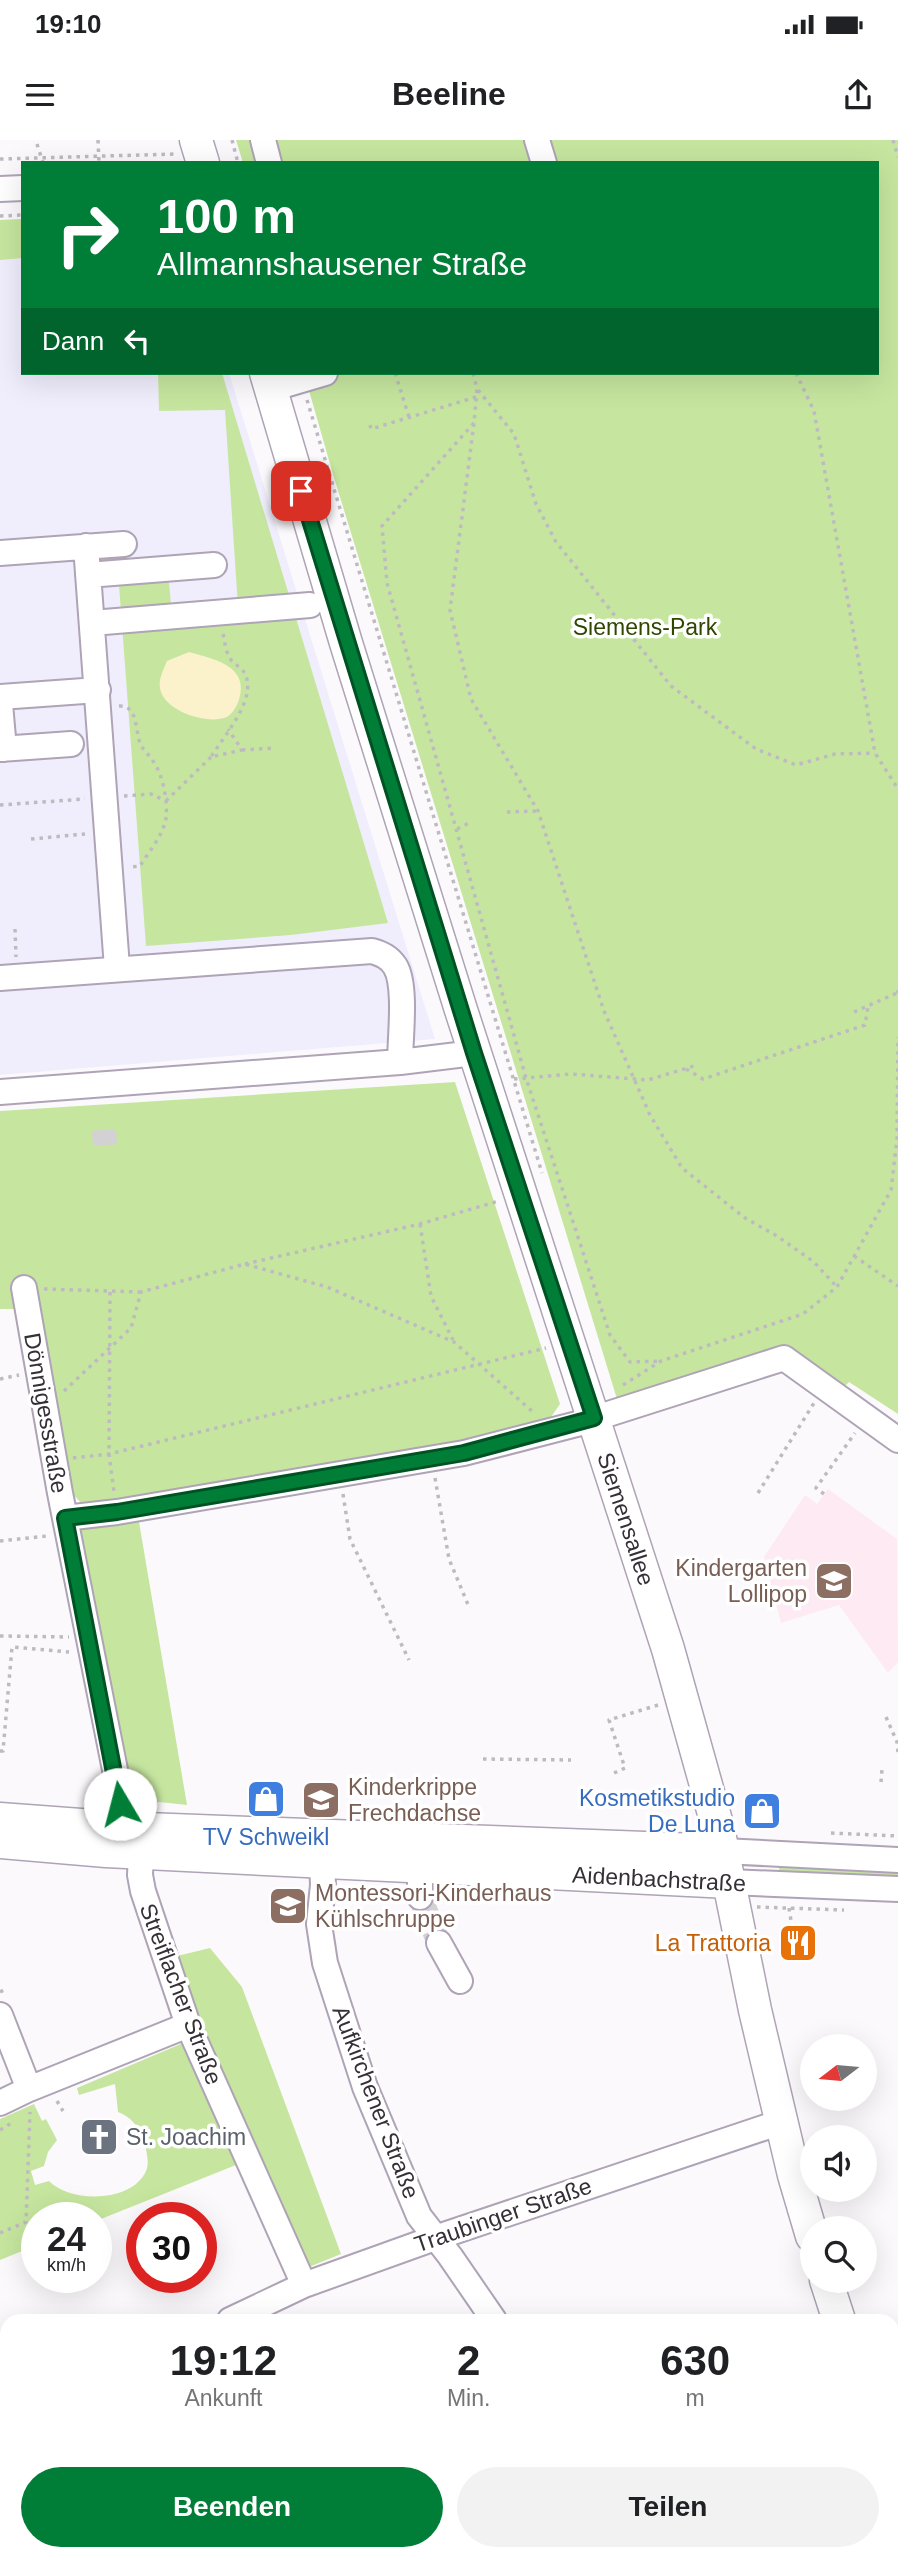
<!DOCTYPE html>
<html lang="de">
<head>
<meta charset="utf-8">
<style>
	:root { --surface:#fff; --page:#f2f2f2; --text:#202124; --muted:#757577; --accent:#007e37 }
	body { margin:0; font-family:Helvetica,sans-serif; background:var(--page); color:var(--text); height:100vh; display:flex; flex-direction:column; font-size:26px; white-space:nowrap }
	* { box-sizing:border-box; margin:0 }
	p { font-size:23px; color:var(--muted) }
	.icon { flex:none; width:38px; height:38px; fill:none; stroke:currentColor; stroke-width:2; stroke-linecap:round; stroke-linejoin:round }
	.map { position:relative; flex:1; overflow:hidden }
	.panel { position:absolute; left:0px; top:2174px; width:900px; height:247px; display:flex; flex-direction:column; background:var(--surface); border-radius:21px 21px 0 0; box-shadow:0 7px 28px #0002 }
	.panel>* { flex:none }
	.guide { position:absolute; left:21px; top:21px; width:858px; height:214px; border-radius:0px; box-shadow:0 7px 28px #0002; background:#007e37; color:#fff; overflow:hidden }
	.needle { width:46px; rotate:254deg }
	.buttons { position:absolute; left:800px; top:1894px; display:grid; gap:14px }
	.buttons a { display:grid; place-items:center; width:77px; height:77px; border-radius:50%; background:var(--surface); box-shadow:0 7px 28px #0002; font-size:35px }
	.speed { position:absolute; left:21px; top:2062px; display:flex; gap:14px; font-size:35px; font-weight:700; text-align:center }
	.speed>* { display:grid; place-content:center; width:91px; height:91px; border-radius:50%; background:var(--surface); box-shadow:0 7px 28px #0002; line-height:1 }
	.speed small { font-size:18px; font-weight:400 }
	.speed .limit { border:10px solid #d22; background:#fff; color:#111 }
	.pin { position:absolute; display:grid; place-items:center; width:60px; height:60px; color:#fff; margin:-30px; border-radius:14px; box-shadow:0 4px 10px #0006 }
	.me { position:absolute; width:77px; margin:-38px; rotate:352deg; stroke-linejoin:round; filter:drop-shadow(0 0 5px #0008) }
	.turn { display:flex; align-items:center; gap:24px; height:147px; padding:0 21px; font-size:32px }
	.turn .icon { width:91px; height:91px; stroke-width:2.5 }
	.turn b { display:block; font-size:49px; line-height:60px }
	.then { display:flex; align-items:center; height:66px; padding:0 21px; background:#0003; gap:14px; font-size:26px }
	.eta { display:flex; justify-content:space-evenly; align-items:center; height:119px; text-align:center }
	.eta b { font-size:42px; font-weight:700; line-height:49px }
	.button { display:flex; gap:14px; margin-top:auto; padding:14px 21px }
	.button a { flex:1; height:80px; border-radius:42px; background:var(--accent); color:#fff; font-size:28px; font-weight:700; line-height:80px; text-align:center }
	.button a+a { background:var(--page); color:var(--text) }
	.status { display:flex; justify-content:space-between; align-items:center; height:49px; padding:0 35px; background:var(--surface); direction:ltr }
	.status svg { height:19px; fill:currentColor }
	header { display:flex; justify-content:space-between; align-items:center; height:91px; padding:0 21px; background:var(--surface); font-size:32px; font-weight:700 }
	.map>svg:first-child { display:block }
	.commercial { fill:#f0eefc }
	.education { fill:#feeaf2 }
	.green { fill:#c6e69f }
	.sand { fill:#fbf1cb }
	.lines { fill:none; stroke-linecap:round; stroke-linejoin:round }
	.minor-tunnel { stroke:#d4d1d5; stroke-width:24; stroke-dasharray:24 12; stroke-linecap:butt }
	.minor-casing { stroke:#afa3b6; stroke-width:28 }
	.major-casing { stroke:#afa3b6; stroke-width:35 }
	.path { stroke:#bebbc0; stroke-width:3.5; stroke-dasharray:3.5 5; stroke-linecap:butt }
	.minor { stroke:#fff; stroke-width:24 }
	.major { stroke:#fff; stroke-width:32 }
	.route-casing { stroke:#005224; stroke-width:18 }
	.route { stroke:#007e37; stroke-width:12 }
	.labels { text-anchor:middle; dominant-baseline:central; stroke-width:7; stroke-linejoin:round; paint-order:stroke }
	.park-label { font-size:23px; fill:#304701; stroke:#fff }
	.street-label { font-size:23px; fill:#353037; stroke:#fff }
	.education-label { font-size:23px; fill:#785e54; stroke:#fff; text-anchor:start }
	.shop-label { font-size:23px; fill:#366cbe; stroke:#fff; text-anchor:end }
	.food-label { font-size:23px; fill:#c56008; stroke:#fff; text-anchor:end }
	.worship-label { font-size:23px; fill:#5b616d; stroke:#fff; text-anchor:start }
</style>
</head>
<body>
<div class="status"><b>19:10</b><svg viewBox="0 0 49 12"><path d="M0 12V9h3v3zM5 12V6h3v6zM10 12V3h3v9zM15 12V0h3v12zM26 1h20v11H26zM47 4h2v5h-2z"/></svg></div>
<header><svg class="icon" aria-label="menu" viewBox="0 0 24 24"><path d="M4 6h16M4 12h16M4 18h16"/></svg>Beeline<svg class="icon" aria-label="share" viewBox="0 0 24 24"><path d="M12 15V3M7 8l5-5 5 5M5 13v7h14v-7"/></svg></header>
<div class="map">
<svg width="898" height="2419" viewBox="0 0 898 2419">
	<rect width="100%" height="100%" fill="#fcf9fd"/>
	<!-- commercial -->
	<path class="commercial" d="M23,79V233H229L435,899L0,935V80Z"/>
	<!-- education -->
	<path class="education" d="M828,1349L897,1399L898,1522L888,1533L839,1465L781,1483L764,1417L805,1355L817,1364Z"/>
	<!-- green -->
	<path class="green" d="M236,0H898V1274L849,1242L844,1247L798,1215L617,1259L332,331L304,233H877V23H243Z
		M23,79V118L0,120V80Z
		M158,233H222L388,783L291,795L146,806L119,445L169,442L172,476L238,467L225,270L159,271Z
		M455,942L560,1264L551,1277L462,1300L86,1368L66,1347L35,1169H0V971Z
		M138,1376L187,1665L131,1659L79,1387Z
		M779,1727L898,1731V1737L779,1733Z
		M210,1808L242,1847L341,2114L309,2127L261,2016L195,1874L177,1816Z
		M183,1903L236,2025L96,2081V2077H37V2105L0,2120V1979L34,1964L42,1981L46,1979L57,2000L48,2012L44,2026L31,2031L35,2045L49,2041C70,2063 132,2063 146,2031C150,2022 146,2009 143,1999C138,1986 131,1977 118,1972L115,1944L79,1955L77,1948Z"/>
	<!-- sand -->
	<path class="sand" d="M189,512C214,519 250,526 239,560C237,566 232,574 227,577C208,585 168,572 161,552C157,541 163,531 167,521Z"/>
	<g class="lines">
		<!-- minor-tunnel -->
		<path class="minor-tunnel" d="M104,990L105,1005
			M420,1757L439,1803"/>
		<defs>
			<path id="minor" d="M263,0L269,23
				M537,0L544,23
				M0,49L23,48
				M271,249L325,233
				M86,406L117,828
				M0,413L124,404
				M88,435L214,425
				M92,483L310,465
				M0,557L98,550
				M0,564L4,609
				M0,609L71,604
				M0,838L372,811C382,814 389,817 395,826C407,845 400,899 400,922
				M0,952L400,922L474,913
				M24,1148L60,1353L119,1650L121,1688
				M65,1378L117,1372L464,1313L577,1284L784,1218L898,1300
				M723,1711L898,1720
				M141,1713L140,1735L143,1751L188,1885L304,2145
				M322,1721L323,1745L319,1784L325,1823L365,1947L419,2076L450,2116L494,2180
				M729,1742L898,1749
				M420,1757V1726
				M439,1803L460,1841
				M0,1875L29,1949
				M0,1963L29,1949L188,1885
				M230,2180L304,2145L432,2099L781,1982
				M0,2307L7,2303
				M292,2413L295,2419
				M657,2413L661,2419"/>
			<path id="major" d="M196,0L203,23
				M266,233L346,503L461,870L668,1509L718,1688L755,1870L794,2035L812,2096
				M0,1679L121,1688L723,1711
				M0,1702L106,1711L729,1742
				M826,2140L839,2180
				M892,2328L898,2343"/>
		</defs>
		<!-- minor casing -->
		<use href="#minor" class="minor-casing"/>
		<!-- major casing -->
		<use href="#major" class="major-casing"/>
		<!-- path -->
		<path class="path" d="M98,0L99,23
			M232,0L238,23
			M893,0L898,17
			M37,4L43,23
			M0,19L176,14
			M0,76L23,75
			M395,233L409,277
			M473,233L477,249L474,283L450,470L471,559L538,671L604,871L650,975L682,1028L745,1078L777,1096L814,1122L837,1147
			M796,233L814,271L875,613L898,649
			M478,250L514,294L536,364L556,402L671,546L756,609L796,625L835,614L875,613
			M307,260L542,1033
			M474,283L382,386L387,443L526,938L610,1195L630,1222L661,1221
			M370,285L371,289L476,257
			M223,494C225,503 226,514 232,521C236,525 241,528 244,532C259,558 224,595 211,617L242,610L228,589
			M119,566C138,565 135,590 140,603C143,611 149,614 153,621C163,635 168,661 166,678C164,694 148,713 140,726L131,727
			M242,610L276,608
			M124,656L151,654L166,661
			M166,661L211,617
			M0,665L85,659
			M507,672L538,671
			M457,689L471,682
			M31,699L85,694
			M15,789L16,817
			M898,850V857
			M854,872L897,853
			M686,929L703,939L865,885L868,867
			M514,939L571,934L648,940L697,925
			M420,1084L431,1156L453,1200
			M854,1116L898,1146
			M245,1124L420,1084L499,1061
			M44,1149L141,1152
			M110,1152L109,1314L114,1352
			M0,1239L19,1235
			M623,1245L661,1221L803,1174L837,1147L891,1050L897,999L898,897
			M64,1251L131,1188L141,1152L245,1124L327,1147L454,1202L533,1272
			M73,1318L109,1314L546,1208
			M435,1338L449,1419L469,1467
			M758,1353L814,1263
			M343,1354L350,1399L409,1520
			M824,1354L816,1348L855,1293
			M0,1401L47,1396
			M0,1496L69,1497
			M886,1577L897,1602L898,1612
			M0,1611H3L12,1507L69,1512
			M483,1619L571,1620
			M614,1633L625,1628L609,1580L658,1565
			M881,1642L882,1629
			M831,1693L898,1696
			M757,1767L844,1770
			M789,1768L794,1799
			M0,1852L4,1850
			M57,1961L63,1971
			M0,1990L13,1982
			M0,2093L26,2082L30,1972
			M892,2293L897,2305
			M892,2373H893
			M892,2380L898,2395"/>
		<!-- minor -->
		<use href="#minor" class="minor"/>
		<!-- major -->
		<use href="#major" class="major"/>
	</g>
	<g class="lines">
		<defs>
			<path id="route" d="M120,1664L65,1378L117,1372L464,1313L594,1278L474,913L301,351"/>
		</defs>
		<!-- route casing -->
		<use href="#route" class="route-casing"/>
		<!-- route -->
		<use href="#route" class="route"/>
	</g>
	<!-- icons -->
	<defs>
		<symbol id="school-square" viewBox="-11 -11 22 22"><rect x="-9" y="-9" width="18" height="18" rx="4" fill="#8d6e63" stroke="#fff"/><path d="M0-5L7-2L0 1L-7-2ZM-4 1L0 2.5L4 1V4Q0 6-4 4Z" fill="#fff"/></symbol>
		<symbol id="shop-square" viewBox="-11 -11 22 22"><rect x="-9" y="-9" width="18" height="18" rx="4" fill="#3f7fe0" stroke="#fff"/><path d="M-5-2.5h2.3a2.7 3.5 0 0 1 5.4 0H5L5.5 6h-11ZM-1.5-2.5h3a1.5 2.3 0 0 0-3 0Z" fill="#fff"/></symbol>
		<symbol id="restaurant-square" viewBox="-11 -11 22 22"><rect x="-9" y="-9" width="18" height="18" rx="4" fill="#e8710a" stroke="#fff"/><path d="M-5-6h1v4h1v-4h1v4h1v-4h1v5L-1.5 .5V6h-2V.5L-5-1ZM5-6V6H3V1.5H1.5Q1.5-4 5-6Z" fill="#fff"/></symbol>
		<symbol id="church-square" viewBox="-11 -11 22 22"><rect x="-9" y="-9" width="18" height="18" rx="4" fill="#6b7280" stroke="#fff"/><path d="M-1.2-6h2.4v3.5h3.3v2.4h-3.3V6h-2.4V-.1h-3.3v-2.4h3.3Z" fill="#fff"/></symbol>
	</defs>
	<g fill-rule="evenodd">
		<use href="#school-square" x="812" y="1419" width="44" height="44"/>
		<use href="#shop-square" x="244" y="1637" width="44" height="44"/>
		<use href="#school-square" x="299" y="1638" width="44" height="44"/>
		<use href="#shop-square" x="740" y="1649" width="44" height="44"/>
		<use href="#school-square" x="266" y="1744" width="44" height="44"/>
		<use href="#restaurant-square" x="776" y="1781" width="44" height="44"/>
		<use href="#church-square" x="77" y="1975" width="44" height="44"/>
	</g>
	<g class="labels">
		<!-- park labels -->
		<g class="park-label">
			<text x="645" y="487">Siemens-Park</text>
		</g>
		<!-- street labels -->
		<g class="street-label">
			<text transform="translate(46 1273) rotate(80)">Dönnigesstraße</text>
			<text transform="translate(626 1379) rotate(72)">Siemensallee</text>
			<text transform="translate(659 1739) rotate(3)">Aidenbachstraße</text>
			<text transform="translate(181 1854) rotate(69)">Streiflacher Straße</text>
			<text transform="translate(376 1962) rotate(69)">Aufkirchener Straße</text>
			<text transform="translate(503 2075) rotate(-19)">Traubinger Straße</text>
		</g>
		<!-- education labels -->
		<g class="education-label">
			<text x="807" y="1428" text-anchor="end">Kindergarten<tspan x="807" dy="26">Lollipop</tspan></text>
			<text x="348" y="1647">Kinderkrippe<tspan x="348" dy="26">Frechdachse</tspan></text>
			<text x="315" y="1753">Montessori-Kinderhaus<tspan x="315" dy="26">Kühlschruppe</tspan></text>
		</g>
		<!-- shop labels -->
		<g class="shop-label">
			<text x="735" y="1658">Kosmetikstudio<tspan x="735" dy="26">De Luna</tspan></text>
			<text x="266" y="1697" text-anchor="middle">TV Schweikl</text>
		</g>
		<!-- food labels -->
		<g class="food-label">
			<text x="771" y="1803">La Trattoria</text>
		</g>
		<!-- worship labels -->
		<g class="worship-label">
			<text x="126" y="1997">St. Joachim</text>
		</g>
	</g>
</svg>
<div class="buttons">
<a><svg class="needle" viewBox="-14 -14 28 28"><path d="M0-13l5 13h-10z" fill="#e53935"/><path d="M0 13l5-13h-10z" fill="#757577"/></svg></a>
<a><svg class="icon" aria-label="sound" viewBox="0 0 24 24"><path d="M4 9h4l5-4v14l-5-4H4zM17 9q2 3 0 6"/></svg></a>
<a><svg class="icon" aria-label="search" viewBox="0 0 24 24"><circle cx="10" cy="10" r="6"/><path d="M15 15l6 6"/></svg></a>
</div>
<div class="speed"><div>24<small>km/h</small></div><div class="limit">30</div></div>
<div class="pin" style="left:301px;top:351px;background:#d93025"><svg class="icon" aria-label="arrive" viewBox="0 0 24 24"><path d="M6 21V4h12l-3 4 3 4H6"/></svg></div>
<svg class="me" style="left:120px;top:1664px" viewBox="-20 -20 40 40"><circle r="19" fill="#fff"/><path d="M0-13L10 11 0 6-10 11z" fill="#007e37"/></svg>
<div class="guide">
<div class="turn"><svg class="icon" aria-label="right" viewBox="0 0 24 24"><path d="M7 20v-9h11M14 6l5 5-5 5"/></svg><div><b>100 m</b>Allmannshausener Straße</div></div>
<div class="then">Dann<svg class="icon" aria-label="left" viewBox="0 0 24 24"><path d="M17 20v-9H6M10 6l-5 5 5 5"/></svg></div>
</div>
<section class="panel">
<div class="eta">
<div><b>19:12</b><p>Ankunft</p></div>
<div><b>2</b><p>Min.</p></div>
<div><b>630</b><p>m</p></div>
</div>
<div class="button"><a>Beenden</a><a>Teilen</a></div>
</section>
</div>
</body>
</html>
